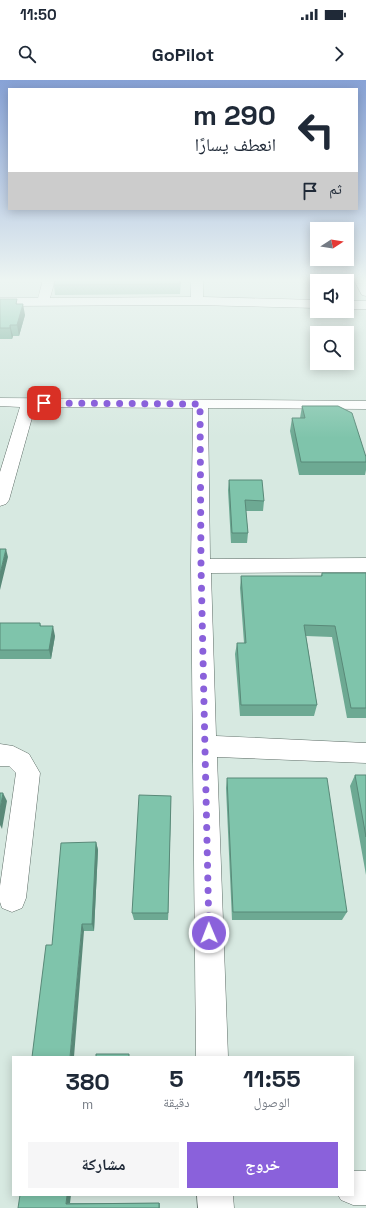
<!DOCTYPE html>
<html lang="ar">
<head>
<meta charset="utf-8">
<style>
	:root { --surface:#fff; --page:#f6f6f7; --text:#1f2937; --muted:#747a83; --accent:#8a61db }
	body { margin:0; font-family:"Space Grotesk","Noto Naskh Arabic",sans-serif; background:var(--page); color:var(--text); direction:rtl; height:100vh; display:flex; flex-direction:column; font-size:15px; white-space:nowrap }
	* { box-sizing:border-box; margin:0 }
	p { font-size:13px; color:var(--muted) }
	.icon { flex:none; width:22px; height:22px; fill:none; stroke:currentColor; stroke-width:2; stroke-linecap:round; stroke-linejoin:round }
	.map { position:relative; flex:1; overflow:hidden; direction:ltr }
	.side { position:absolute; left:12px; top:976px; width:342px; height:140px; display:flex; flex-direction:column; background:var(--surface); border-radius:0px; box-shadow:0 2px 10px #0003; direction:rtl }
	.side>* { flex:none }
	.guide { position:absolute; left:8px; top:8px; width:350px; height:122px; border-radius:0px; box-shadow:0 2px 10px #0003; direction:rtl; background:#fff; color:var(--text); overflow:hidden }
	.needle { width:26px; rotate:78deg }
	.tools { position:absolute; left:310px; top:142px; display:grid; gap:8px }
	.tools a { display:grid; place-items:center; width:44px; height:44px; border-radius:0px; background:var(--surface); box-shadow:0 2px 10px #0003; font-size:20px }
	.pin { position:absolute; display:grid; place-items:center; width:34px; height:34px; color:#fff; margin:-17px; border-radius:8px; box-shadow:0 2px 6px #0006 }
	.me { position:absolute; width:44px; margin:-22px; rotate:359deg; stroke-linejoin:round; filter:drop-shadow(0 0 3px #0008) }
	.turn { display:flex; align-items:center; gap:14px; height:84px; padding:0 16px; font-size:18px }
	.turn .icon { width:52px; height:52px; stroke-width:2.5 }
	.turn b { display:block; font-size:28px; line-height:34px }
	.then { display:flex; align-items:center; height:38px; padding:0 16px; background:#0003; gap:8px; font-size:15px }
	.eta { display:flex; justify-content:space-evenly; align-items:center; height:68px; text-align:center }
	.eta b { font-size:24px; font-weight:700; line-height:28px }
	.cta { display:flex; gap:8px; margin-top:auto; padding:8px 16px }
	.cta a { flex:1; height:46px; border-radius:0px; background:var(--accent); color:#fff; font-size:16px; font-weight:700; line-height:46px; text-align:center }
	.cta a+a { background:var(--page); color:var(--text) }
	.status { display:flex; justify-content:space-between; align-items:center; height:28px; padding:0 20px; background:var(--surface); direction:ltr }
	.status svg { height:11px; fill:currentColor }
	header { display:flex; justify-content:space-between; align-items:center; height:52px; padding:0 16px; background:var(--surface); font-size:18px; font-weight:700 }
	.map>svg:first-child { display:block }
	.lines { fill:none; stroke-linecap:round; stroke-linejoin:round }
	.minor-casing { stroke:#5e6d67; stroke-width:1 }
	.minor { fill:#fff; fill-rule:evenodd }
	.wall { fill:#6da993 }
	.shaded-wall { fill:#598978 }
	.building { fill:#7fc4ab; stroke:#598978 }
	.route { stroke:#8a61db; stroke-width:7; stroke-dasharray:0 12.6 }
</style>
</head>
<body>
<div class="status"><b>11:50</b><svg viewBox="0 0 49 12"><path d="M0 12V9h3v3zM5 12V6h3v6zM10 12V3h3v9zM15 12V0h3v12zM26 1h20v11H26zM47 4h2v5h-2z"/></svg></div>
<header><svg class="icon" aria-label="forward" viewBox="0 0 24 24"><path d="M9 5l7 7-7 7"/></svg>GoPilot<svg class="icon" aria-label="search" viewBox="0 0 24 24"><circle cx="10" cy="10" r="6"/><path d="M15 15l6 6"/></svg></header>
<div class="map">
<svg width="366" height="1128" viewBox="0 0 366 1128">
	<rect width="100%" height="100%" fill="#d7e9e1"/>
	<g class="lines">
		<defs>
			<path id="minor" d="M43,200H55L50,218L191,217V200H203V217L317,220V228L197,225L0,226V218H38Z
				M354,200H366V216L362,215Z
				M347,221H366V229H347Z
				M0,318L366,321V329L208,328L210,479L366,478V492L211,493L216,656L366,663V683L217,677L228,977H196L191,486L193,328L35,327L9,420L6,424L0,426V392L20,327L0,326Z
				M0,664L13,666L29,674L40,693L26,818L22,828L12,832L2,828L0,822V806L16,693L9,686H0Z
				M353,1091H366V1125H353L341,1120L338,1115H353Z
				M197,1115H233L234,1128H198Z"/>
		</defs>
		<!-- minor casing -->
		<use href="#minor" class="minor-casing"/>
		<!-- minor -->
		<use href="#minor" class="minor"/>
	</g>
	<!-- wall -->
	<path class="wall" d="M181,200L180,214L55,215L54,205Z
		M0,219L18,224L25,235L19,256H13L12,259H0Z
		M302,326L366,382V390L365,395H299L290,351L292,338H300Z
		M229,400L264,421L263,431H246L248,453L247,463H231L228,410Z
		M322,493H366V638H347L332,557L306,556L317,625L314,636H240L235,574L237,563H244L240,508L241,496H321Z
		M0,543H40L41,546L55,556L51,579H0Z
		M355,695H366V795L350,706Z
		M227,698L347,832L342,840H232L226,708Z
		M171,716L168,840H134L132,833Z
		M96,762L98,770L94,851H84L52,865Z
		M70,1123H160V1128H18Z"/>
	<!-- shaded-wall -->
	<path class="shaded-wall" d="M23,224L25,235L19,256L17,245Z
		M10,245L13,256L12,259L10,248Z
		M6,469L8,477L0,510V494Z
		M53,546L55,556L51,579L49,570Z
		M3,713L7,721L2,749L0,745V729Z
		M171,716V724L168,840V833Z
		M96,762L98,770L94,851L92,844Z
		M82,844L84,851L74,977H70Z
		M67,1115H71L70,1123L66,1124Z"/>
	<!-- building -->
	<path class="building" d="M55,200H180V204L54,205Z
		M0,219H17L16,224H23L17,245H10V248H0Z
		M302,326H338L352,333L366,377V382H301L292,338H305Z
		M229,400H262L264,421L245,420L248,453H232Z
		M0,469H6L0,494Z
		M322,493H366V628H351L335,546L304,545L317,625H241L237,563H246L241,496H322Z
		M0,543H40V546H53L49,570H0Z
		M355,695H366V757Z
		M227,698H327L347,832H233Z
		M0,713H3L0,729Z
		M139,715L171,716L168,833H132Z
		M96,762L92,844H82L70,977H32L46,865H52L61,763Z
		M96,974H129V977H96Z
		M20,1115H67L66,1124L159,1123V1128H18Z"/>
	<!-- sky -->
	<linearGradient id="sky" x2="0" y2="1"><stop stop-color="#87a2d6"/><stop offset="0.56" stop-color="#edf5f2"/><stop offset="1" stop-color="#edf5f2" stop-opacity="0"/></linearGradient>
	<rect width="366" height="358" fill="url(#sky)"/>
	<g class="lines">
		<!-- route -->
		<path class="route" d="M44,323L200,324L201,486L209,853"/>
	</g>
</svg>
<div class="tools">
<a><svg class="needle" viewBox="-14 -14 28 28"><path d="M0-13l5 13h-10z" fill="#e53935"/><path d="M0 13l5-13h-10z" fill="#747a83"/></svg></a>
<a><svg class="icon" aria-label="sound" viewBox="0 0 24 24"><path d="M4 9h4l5-4v14l-5-4H4zM17 9q2 3 0 6"/></svg></a>
<a><svg class="icon" aria-label="search" viewBox="0 0 24 24"><circle cx="10" cy="10" r="6"/><path d="M15 15l6 6"/></svg></a>
</div>
<div class="pin" style="left:44px;top:323px;background:#d93025"><svg class="icon" aria-label="arrive" viewBox="0 0 24 24"><path d="M6 21V4h12l-3 4 3 4H6"/></svg></div>
<svg class="me" style="left:209px;top:853px" viewBox="-20 -20 40 40"><circle r="17" fill="#8a61db" stroke="#fff" stroke-width="3"/><path d="M0-11L8 9 0 5-8 9z" fill="#fff"/></svg>
<div class="guide">
<div class="turn"><svg class="icon" aria-label="left" viewBox="0 0 24 24"><path d="M17 20v-9H6M10 6l-5 5 5 5"/></svg><div><b>290 m</b>انعطف يسارًا</div></div>
<div class="then">ثم<svg class="icon" aria-label="arrive" viewBox="0 0 24 24"><path d="M6 21V4h12l-3 4 3 4H6"/></svg></div>
</div>
<section class="side">
<div class="eta">
<div><b>11:55</b><p>الوصول</p></div>
<div><b>5</b><p>دقيقة</p></div>
<div><b>380</b><p>m</p></div>
</div>
<div class="cta"><a>خروج</a><a>مشاركة</a></div>
</section>
</div>
</body>
</html>
